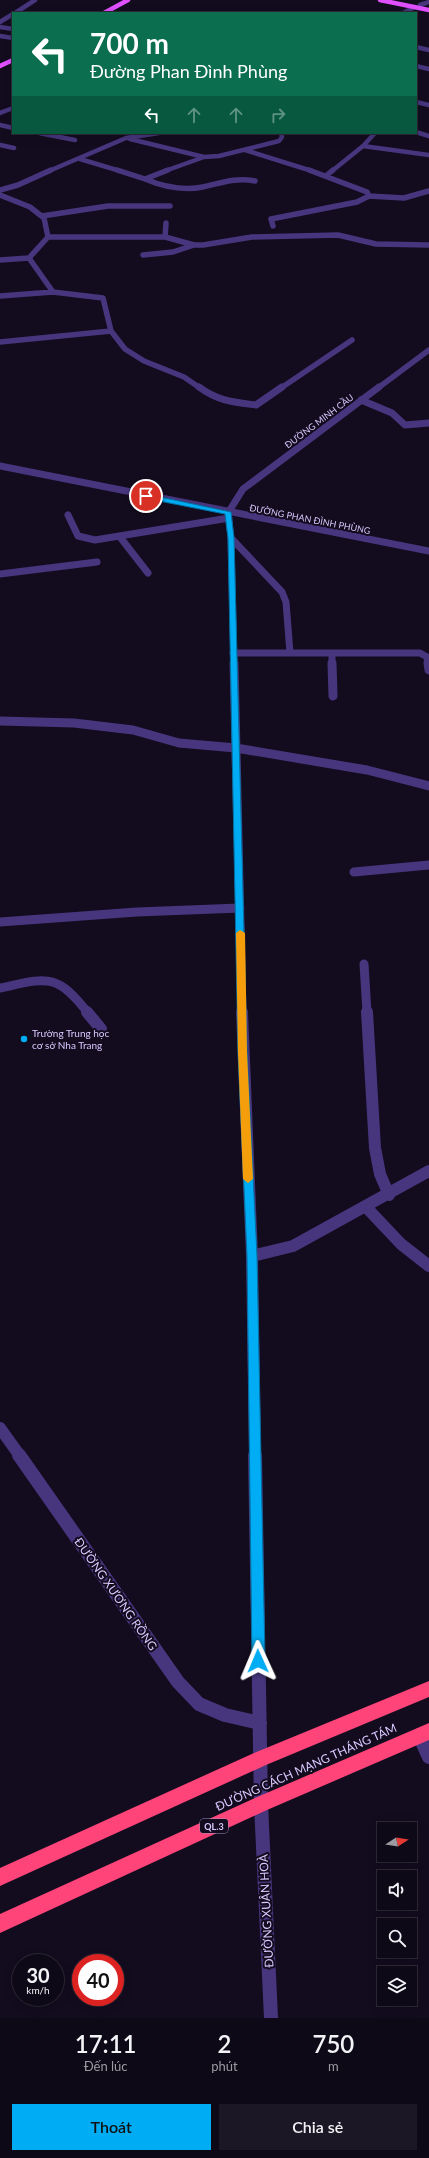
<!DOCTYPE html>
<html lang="vi">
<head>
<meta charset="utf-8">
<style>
	:root { --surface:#0e0917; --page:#1c1724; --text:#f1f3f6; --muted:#9b9aa1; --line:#2e2a36; --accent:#00acf4 }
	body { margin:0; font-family:Lato,sans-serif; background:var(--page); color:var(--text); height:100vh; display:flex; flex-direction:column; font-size:15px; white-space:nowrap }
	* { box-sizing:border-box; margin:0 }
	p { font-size:13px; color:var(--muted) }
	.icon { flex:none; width:22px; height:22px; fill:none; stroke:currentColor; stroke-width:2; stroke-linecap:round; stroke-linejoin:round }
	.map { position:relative; height:2018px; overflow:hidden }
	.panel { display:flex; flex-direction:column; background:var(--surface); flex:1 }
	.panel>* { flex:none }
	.banner { position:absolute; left:12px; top:12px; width:405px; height:122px; border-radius:0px; box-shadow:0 2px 10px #0003,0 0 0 1px var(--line); background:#0b6e4f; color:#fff; overflow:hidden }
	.needle { width:26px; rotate:78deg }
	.controls { position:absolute; left:377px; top:1822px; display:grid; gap:8px }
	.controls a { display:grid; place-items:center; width:40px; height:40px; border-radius:0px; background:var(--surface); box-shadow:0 2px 10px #0003,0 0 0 1px var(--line); font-size:20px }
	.speed { position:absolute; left:12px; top:1954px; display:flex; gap:8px; font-size:20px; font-weight:700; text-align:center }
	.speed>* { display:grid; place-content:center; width:52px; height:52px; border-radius:50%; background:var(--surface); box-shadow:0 2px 10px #0003,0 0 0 1px var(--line); line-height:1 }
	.speed small { font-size:10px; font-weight:400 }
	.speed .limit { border:6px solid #d22; background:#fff; color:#111 }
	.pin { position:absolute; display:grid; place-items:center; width:34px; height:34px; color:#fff; margin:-17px; border:2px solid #fff; border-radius:50%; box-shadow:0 1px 4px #0007 }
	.me { position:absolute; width:44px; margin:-22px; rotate:359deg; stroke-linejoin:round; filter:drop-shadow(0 0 3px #0008) }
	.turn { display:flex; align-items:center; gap:14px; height:84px; padding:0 12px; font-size:18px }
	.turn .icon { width:52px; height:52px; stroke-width:2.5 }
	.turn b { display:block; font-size:28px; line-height:34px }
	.lanes { display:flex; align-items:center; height:38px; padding:0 12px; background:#0003; justify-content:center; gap:20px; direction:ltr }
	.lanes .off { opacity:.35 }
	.eta { display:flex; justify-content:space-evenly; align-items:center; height:68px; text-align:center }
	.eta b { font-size:24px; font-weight:600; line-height:28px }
	.button { display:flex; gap:8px; margin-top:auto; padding:8px 12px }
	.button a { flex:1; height:46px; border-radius:0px; background:var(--accent); color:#111; font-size:16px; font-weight:600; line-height:46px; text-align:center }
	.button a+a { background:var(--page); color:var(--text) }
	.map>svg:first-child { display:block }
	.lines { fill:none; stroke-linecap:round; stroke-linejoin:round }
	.minor-far5 { stroke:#47367e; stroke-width:4.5 }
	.minor-far4 { stroke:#47367e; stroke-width:5.5 }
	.minor-far3 { stroke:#47367e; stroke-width:7 }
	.minor-far2 { stroke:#47367e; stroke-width:9 }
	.minor-far1 { stroke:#47367e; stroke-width:12 }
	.minor { stroke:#47367e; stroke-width:14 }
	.major { stroke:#e050ff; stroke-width:4.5 }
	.highway { fill:#ff4479; fill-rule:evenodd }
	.route { fill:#00acf4; stroke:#00709f }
	.slow { fill:#f59e0b }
	.poi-dot { fill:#00acf4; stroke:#130c1f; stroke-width:1.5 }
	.labels { text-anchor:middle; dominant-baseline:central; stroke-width:4; stroke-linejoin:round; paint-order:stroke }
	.far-street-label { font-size:9px; fill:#dac9ff; stroke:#130c1f }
	.shield { fill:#130c1f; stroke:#9e90bc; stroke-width:1 }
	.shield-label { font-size:9px; font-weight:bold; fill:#dac9ff }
	.poi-label { font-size:10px; fill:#dac9ff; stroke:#130c1f; text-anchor:start }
	.near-street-label { font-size:12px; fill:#dac9ff; stroke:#130c1f }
</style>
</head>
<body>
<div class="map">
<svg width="429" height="2018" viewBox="0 0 429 2018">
	<rect width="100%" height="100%" fill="#130c1f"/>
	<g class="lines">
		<!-- minor-far5 -->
		<path class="minor-far5" d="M420,5L429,2
			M15,13L35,0
			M403,13L415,7
			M0,22L13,14
			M0,27L13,29
			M0,36L13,38
			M416,47L429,50
			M416,66L429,69
			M416,102L429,105
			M0,113L13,108
			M0,125L13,128
			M416,132L429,136
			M39,133L75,140
			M130,139L204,157
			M0,145L14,148
			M363,146L429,155
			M245,150L312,171
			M80,159L120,171
			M49,171L126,138L159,133
			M165,171L204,157L219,156L279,141L282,137L281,133
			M332,171L363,146L375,133"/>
		<!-- minor-far4 -->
		<path class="minor-far4" d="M117,170L145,179L168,170
			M326,176L333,170
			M145,179C164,187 183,191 203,187C221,183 236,177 255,181
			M0,190L18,185L51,170
			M0,195L30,207L44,218L48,237L29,258L53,292
			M369,196L404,198L429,191
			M42,216L108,206H170
			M273,226L271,219L357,202L369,196L367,192L309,170
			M48,237H165L194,245H203L252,237L338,235L376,244L429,245
			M165,237L166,223
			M143,255L173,252L194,245
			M0,260L29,258
			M0,296L53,292L103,298L111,331L125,349L144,361L184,377L200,388
			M0,342L111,331
			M281,388L352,340
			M378,388L429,350"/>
		<!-- minor-far3 -->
		<path class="minor-far3" d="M199,387C218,401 233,402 256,405L282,387
			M361,400L392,413L405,425L429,423
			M0,466L429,551
			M68,515L78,536L95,540L229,518
			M120,537L148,573
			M231,538L282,592L286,602L290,653H420L427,657L428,664
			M0,574L97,562
			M233,653H290
			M332,654V664
			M234,664L231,538L228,513L243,489L379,387"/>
		<!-- minor-far2 -->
		<path class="minor-far2" d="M234,663L242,1013
			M332,663L333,696
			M428,663L429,670
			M0,721L74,723L133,730L179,743L236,748L367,770L429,786
			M354,872L429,865
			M0,922L137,912L240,908
			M364,964L367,1013
			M0,988C47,978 56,972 88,1013"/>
		<!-- minor-far1 -->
		<path class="minor-far1" d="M87,1012L101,1029
			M242,1012L252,1256L255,1456
			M367,1012L375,1148L380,1174L389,1195
			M366,1207L401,1244L429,1266
			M252,1256L293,1246L429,1171
			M0,1428L20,1456"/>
		<!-- minor -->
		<path class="minor" d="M19,1455L178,1682L199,1704L225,1715L260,1723
			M255,1455L261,1804L271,2018
			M419,1735L429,1757"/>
		<!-- major -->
		<path class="major" d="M380,0L429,10
			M104,13L128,0
			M0,66L13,60"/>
		<!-- highway -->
		<path class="highway" d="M429,1681V1697L266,1765L0,1886V1868L254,1753Z
			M429,1723V1740L267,1810L0,1933V1914L255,1798Z"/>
	</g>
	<!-- route -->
	<path class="route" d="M146,494L231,512L234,538L247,1052L257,1256L265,1661L263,1665L258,1667L254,1665L252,1661L247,1256L238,1052L228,538L225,514L144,498Z"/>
	<!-- slow -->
	<path class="slow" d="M240,930L245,933L247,1052L253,1179L248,1183L243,1179L238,1052L236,933Z"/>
	<!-- markers -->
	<circle class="poi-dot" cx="24" cy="1039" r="4"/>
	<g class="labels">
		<!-- far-street labels -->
		<g class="far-street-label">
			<text transform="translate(319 421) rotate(-37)">ĐƯỜNG MINH CẦU</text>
			<text transform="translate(310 519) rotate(11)">ĐƯỜNG PHAN ĐÌNH PHÙNG</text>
		</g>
		<!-- shield labels -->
		<rect class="shield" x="200" y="1819" width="28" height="14" rx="3"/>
		<g class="shield-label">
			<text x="214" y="1826">QL.3</text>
		</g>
		<!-- poi labels -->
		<g class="poi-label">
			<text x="32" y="1033">Trường Trung học<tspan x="32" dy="12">cơ sở Nha Trang</tspan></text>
		</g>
		<!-- near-street labels -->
		<g class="near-street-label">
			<text transform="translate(116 1594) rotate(55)">ĐƯỜNG XƯƠNG RỒNG</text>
			<text transform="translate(306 1767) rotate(-24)">ĐƯỜNG CÁCH MẠNG THÁNG TÁM</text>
			<text transform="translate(266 1911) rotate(-93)">ĐƯỜNG XUÂN HOÀ</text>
		</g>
	</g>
</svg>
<div class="controls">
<a><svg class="needle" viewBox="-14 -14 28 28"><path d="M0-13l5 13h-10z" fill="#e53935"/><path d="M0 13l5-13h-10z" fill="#9b9aa1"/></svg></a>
<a><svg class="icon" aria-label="sound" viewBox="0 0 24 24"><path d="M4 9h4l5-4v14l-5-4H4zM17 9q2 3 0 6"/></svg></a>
<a><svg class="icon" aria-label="search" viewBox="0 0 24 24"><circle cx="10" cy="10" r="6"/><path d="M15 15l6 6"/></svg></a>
<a><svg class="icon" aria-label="layers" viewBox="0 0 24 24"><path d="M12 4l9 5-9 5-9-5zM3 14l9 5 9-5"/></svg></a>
</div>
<div class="speed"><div>30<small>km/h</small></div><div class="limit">40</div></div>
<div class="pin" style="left:146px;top:496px;background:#d93025"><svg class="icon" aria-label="arrive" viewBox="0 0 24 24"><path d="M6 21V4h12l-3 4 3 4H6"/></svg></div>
<svg class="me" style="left:258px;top:1661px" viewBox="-20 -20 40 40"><path d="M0-17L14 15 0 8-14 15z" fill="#00acf4" stroke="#fff" stroke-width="4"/></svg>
<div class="banner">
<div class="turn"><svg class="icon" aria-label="left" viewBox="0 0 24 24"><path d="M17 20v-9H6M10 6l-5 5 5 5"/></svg><div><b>700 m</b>Đường Phan Đình Phùng</div></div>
<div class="lanes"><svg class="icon" aria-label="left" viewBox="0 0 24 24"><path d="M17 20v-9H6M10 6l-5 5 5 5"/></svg><svg class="icon off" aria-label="ahead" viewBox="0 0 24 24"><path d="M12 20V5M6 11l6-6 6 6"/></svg><svg class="icon off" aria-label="ahead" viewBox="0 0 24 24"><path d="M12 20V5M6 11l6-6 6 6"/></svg><svg class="icon off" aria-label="right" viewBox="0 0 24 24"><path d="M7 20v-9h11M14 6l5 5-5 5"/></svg></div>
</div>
</div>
<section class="panel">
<div class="eta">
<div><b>17:11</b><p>Đến lúc</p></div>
<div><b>2</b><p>phút</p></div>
<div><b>750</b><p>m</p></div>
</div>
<div class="button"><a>Thoát</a><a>Chia sẻ</a></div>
</section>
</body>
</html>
